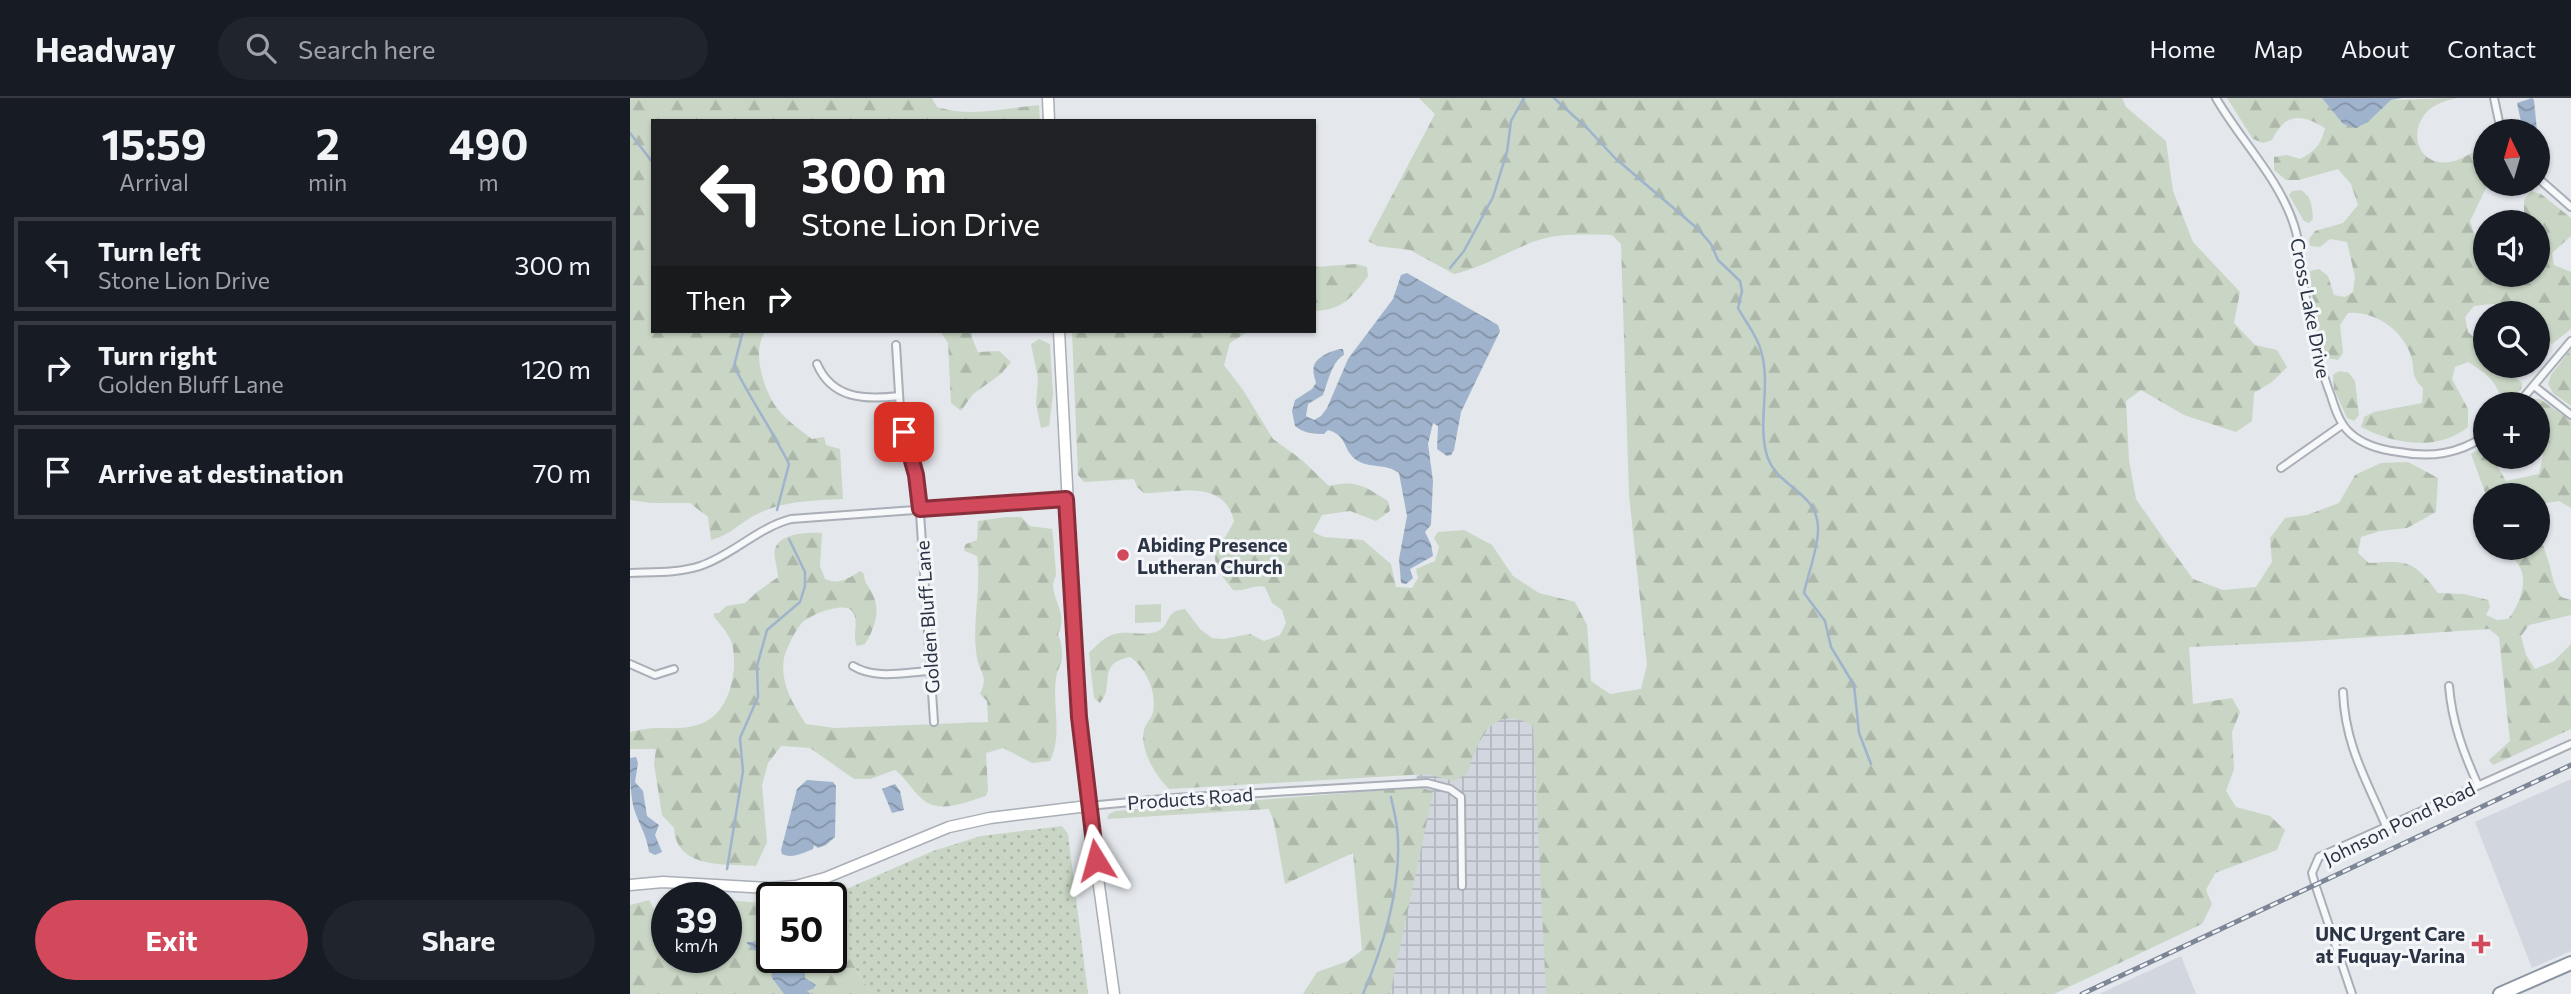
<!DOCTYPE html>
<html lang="en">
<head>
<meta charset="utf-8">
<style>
	:root { --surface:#171b24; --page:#20242c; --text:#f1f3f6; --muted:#9ea1a6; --line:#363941; --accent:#d1495b }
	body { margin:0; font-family:Commissioner,sans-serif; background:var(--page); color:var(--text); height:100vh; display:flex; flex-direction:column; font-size:26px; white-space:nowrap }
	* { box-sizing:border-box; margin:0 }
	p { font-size:23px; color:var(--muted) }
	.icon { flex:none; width:38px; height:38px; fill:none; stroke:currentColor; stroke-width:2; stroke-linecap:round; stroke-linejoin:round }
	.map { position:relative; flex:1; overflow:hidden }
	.drawer { display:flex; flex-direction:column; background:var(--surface); width:630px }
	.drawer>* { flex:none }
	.hud { position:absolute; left:21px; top:21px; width:665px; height:214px; border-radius:0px; box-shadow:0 2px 5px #0004; background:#202124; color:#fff; overflow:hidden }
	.needle { width:46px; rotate:355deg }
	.buttons { position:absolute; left:1843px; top:21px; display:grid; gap:14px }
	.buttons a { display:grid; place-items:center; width:77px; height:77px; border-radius:50%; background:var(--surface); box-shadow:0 2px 5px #0004; font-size:35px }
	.speed { position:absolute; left:21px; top:784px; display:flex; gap:14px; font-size:35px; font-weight:700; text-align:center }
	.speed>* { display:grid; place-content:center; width:91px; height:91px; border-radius:50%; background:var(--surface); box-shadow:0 2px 5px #0004; line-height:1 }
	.speed small { font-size:18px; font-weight:400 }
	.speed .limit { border:4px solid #111; border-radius:10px; background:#fff; color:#111 }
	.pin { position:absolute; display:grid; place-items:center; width:60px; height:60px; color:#fff; margin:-30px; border-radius:14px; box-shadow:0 4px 10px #0006 }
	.me { position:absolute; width:77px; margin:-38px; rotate:352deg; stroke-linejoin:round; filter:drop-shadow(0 0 5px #0008) }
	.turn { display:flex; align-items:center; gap:24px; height:147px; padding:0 35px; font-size:32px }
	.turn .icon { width:91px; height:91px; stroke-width:2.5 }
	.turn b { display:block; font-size:49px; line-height:60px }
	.then { display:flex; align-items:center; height:66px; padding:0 35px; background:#0003; gap:14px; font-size:26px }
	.eta { display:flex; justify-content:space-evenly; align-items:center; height:119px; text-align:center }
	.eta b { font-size:42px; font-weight:700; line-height:49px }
	.primary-button { display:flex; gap:14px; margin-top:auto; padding:14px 35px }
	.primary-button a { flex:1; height:80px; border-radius:42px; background:var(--accent); color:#fff; font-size:28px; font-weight:700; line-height:80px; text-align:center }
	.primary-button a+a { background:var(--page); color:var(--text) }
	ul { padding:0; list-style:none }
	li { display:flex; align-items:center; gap:21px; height:94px; margin:0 14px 10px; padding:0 21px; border:4px solid var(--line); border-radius:0px }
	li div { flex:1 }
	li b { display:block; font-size:26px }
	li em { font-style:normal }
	header { display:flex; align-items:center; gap:42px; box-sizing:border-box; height:98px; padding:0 35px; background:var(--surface); border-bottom:2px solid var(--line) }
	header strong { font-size:33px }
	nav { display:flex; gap:38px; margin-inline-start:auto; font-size:24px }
	.search { width:490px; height:63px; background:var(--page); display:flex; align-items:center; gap:18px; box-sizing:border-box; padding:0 24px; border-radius:38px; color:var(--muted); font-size:26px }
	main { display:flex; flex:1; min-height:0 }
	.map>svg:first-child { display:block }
	.built { fill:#d2d6de }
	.industrial { fill:url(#industrial-grid) }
	.grass { fill:url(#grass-dots) }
	.forest { fill:url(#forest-firs) }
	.garden { fill:#c9d6c5 }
	.water { fill:url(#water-waves) }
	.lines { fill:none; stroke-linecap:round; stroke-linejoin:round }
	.stream { stroke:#9fb4cc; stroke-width:2.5 }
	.street-casing { stroke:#a9aeb7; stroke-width:10 }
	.secondary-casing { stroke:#a9aeb7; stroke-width:13 }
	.highway-casing { stroke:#8b94a3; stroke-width:16 }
	.street { stroke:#f7f8fa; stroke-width:6 }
	.secondary { stroke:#fff; stroke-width:10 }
	.highway { stroke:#fff; stroke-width:12 }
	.rail-casing { stroke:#7d8696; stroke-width:5 }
	.rail { stroke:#f4f6f9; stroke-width:2.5; stroke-dasharray:8; stroke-linecap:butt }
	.route-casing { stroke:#882f3b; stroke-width:18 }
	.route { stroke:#d1495b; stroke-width:12 }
	.poi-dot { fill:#d1495b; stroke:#f4f6f9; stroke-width:2.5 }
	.labels { text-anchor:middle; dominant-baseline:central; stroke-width:6; stroke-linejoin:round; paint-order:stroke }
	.street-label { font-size:19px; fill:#2b3445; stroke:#f4f6f9 }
	.poi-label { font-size:19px; font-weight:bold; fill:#2b3445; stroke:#f4f6f9; text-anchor:start }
</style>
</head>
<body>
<header>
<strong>Headway</strong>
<div class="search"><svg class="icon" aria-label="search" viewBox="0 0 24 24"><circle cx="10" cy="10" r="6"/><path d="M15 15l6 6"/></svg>Search here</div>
<nav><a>Home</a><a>Map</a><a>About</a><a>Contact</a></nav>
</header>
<main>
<section class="drawer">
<div class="eta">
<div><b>15:59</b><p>Arrival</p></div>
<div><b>2</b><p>min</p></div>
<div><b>490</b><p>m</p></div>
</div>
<ul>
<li><svg class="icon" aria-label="left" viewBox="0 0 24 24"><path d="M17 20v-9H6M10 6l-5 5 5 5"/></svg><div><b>Turn left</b><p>Stone Lion Drive</p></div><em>300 m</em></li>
<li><svg class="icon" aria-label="right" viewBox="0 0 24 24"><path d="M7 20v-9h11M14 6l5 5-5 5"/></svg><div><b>Turn right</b><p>Golden Bluff Lane</p></div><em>120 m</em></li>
<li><svg class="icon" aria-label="arrive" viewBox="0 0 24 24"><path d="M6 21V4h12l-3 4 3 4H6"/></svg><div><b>Arrive at destination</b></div><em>70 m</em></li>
</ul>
<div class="primary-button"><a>Exit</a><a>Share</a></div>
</section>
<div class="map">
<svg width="1941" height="896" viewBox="0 0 1941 896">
	<defs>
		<pattern id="industrial-grid" width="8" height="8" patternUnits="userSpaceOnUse" patternTransform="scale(1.75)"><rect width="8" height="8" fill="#d2d6de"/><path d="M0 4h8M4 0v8" fill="none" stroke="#b4b8c0"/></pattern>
		<pattern id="grass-dots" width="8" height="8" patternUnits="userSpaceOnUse" patternTransform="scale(1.75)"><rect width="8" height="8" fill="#c9d6c5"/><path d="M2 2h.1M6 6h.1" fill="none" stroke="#adb8ab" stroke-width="1.8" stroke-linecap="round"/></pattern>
		<pattern id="forest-firs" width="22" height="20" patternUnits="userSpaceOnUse" patternTransform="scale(1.75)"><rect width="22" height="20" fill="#c9d6c5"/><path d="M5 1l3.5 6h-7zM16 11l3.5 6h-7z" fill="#adb8ab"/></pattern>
		<pattern id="water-waves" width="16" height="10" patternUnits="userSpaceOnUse" patternTransform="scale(1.75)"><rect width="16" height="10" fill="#9fb4cc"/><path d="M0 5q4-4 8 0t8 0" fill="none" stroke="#8293a7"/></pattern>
	</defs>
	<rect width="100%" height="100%" fill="#e4e7ec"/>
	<!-- built -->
	<path class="built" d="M1941,681V853L1902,870L1845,724Z
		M1551,858L1566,896H1469Z"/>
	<!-- industrial -->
	<path class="industrial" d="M912,583L936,896H736L786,697L787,670Z"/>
	<!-- grass -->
	<path class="grass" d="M432,728L438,736L458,896H241L216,855L201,841V800H196L303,753L351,738Z"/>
	<!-- forest -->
	<path class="forest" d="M0,0H302L307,9C340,20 376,10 409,7L410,23H23V233H136C121,251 133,288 144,306C153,320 169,331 182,341L194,339L196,347L210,351L213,401C180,403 155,402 125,417C110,425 99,438 81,442L78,419L60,405H21L0,402Z
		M789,0H1492L1496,9L1536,43L1543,93L1563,144L1610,194L1604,225L1625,247L1647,252L1657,269L1642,284L1624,295L1622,323L1606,334L1554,317L1511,292L1496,303L1499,362L1506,401L1536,444L1563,481L1593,492L1626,489L1642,464L1640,440L1655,420L1677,417L1709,405L1725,377L1751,365L1778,364L1808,380L1806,414L1777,430L1750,433L1731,439L1728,455L1739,465C1779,462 1784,463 1808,495L1834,496L1858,502L1860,509L1856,517L1867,522L1878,521C1888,509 1896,490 1892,474C1889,466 1881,457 1877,450H1908V425C1909,439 1914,449 1918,462C1923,478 1922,484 1931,499L1941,502V517L1899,527L1891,538L1896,557L1905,571L1924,563L1941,546V631L1863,667L1859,662L1880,643L1869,539L1859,531L1666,544L1559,549L1563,606L1602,600L1610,614L1602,634L1604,671L1596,693L1606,709L1640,718L1655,732L1647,752L1585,775L1576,792L1582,806L1572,826L1424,896H916L903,628C862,603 848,643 837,676L823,683L798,676L539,691C526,679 509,650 514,632C515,627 520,622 522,617C529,598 516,569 500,559C465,566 486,587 470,605L464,600L459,555C472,541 482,532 503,535C509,536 519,536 526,534C542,528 533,513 555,511L570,531L582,540L593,541L620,536L634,543L650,537L656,525L652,512L642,505L635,489C623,486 616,494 603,492C572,454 587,459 604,423C594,380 547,395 514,395L507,389L504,381L454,384L448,377L442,233H619L600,245L594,267L613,292L643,341L672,362L699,388C726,381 736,389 758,403L760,413L746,423L720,413L692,417L683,434L694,439L733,442L761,466L766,489L782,490L788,480L786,471L805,463L809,449L804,440L808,434L834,432L862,447L883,478L909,495L945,504L957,527L961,583L980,596L1011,591L1017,567L999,397L991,146L982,137C961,137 936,135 916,140C884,148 857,169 824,176L780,152L747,148L738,143L805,16Z
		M1597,0H1692L1713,26L1738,24L1761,2L1827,0C1813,3 1798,8 1791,22C1780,43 1793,68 1819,64C1833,63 1841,51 1855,54V86H1858L1840,123L1845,138L1855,140V177H1908V124H1887L1894,119V102L1901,93L1911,96L1941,120V138L1922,155L1924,167L1941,174V231L1922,246L1908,236V215H1883L1863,206L1844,208L1835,219L1838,234L1855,250V268H1873L1892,285L1891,291L1879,303L1871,301C1867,283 1854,274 1838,264L1825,269L1822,281L1838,311V329C1807,354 1764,346 1731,329L1734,319L1744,314L1792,305L1793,290C1779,277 1786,270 1780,255C1770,230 1744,213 1718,215L1710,227L1713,255L1708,262L1698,260C1684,234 1683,202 1680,173L1689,171L1698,178L1704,197L1715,199L1723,194L1725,179L1717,144L1700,141L1690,149L1680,148L1679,141L1685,133L1713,125L1728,107L1721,86L1708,71L1669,82H1656L1644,72V59L1657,57L1670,61C1686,53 1691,46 1695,30C1671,15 1655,15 1642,42L1633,45L1623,41Z
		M1671,92C1682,99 1682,109 1683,121L1679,125L1674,123L1659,97L1662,93Z
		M726,166L737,169L738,178C723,199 711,213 684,213V169Z
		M310,233H342V240L348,254L369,253L381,264L371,276L343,296L331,313L321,305L318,245Z
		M409,241L420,246L423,297L419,328L411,330L406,306L408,280L401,246Z
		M1941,251V308L1923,295L1918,286L1921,277Z
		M1709,273L1719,275L1725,283L1729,317L1724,323L1717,320L1704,291L1703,277Z
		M1901,301H1910L1941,323V410L1929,403L1916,405L1908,416V397H1856L1841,356L1852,349L1855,350V359H1862L1876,383L1909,376L1913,358L1908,348V306H1897Z
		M376,419H391L400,428L422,431C423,437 426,471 426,477C425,480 423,484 423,487C424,506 438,516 428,536C431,543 432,551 432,558C432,566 427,572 426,580C422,608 433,636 420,663L402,665L373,650L356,655L358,692L356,698C339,703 313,715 296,704C285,697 277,681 265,672L240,681H224L180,650L151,648L138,665L132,687L137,744L126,768C95,766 46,771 44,730L32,717L24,666L26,651H0V634C9,632 18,630 27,630C45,630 63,632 80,621C101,607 108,570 102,546C99,536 91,527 84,519V515H89L96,508L115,505L127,494L148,479C148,471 143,458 145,451C150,435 178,434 192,435L190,468L195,481C207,487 219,481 230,473L234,476C234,485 239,488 243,497C251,514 244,531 235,546L227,548C221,538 231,522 221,512C212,504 177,518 171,526C165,533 156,551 154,560C150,586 163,606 176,626L204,630L358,624L357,603L350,596C359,577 350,576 347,560C341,525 352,492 347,458L335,453L334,450L336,446L347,442L348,423Z
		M782,690L796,691L803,695L760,896H673L687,874L718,863L732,852L723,755L655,786L644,724L639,711L477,721L479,716L486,713Z
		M19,802L26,815L34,813L37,810V859H96V802L142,806V859H201V841L216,855L241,896H0V807Z"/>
	<!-- garden -->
	<path class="garden" d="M531,506V524L505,525V507Z"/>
	<!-- water -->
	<path class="water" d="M1692,0H1772L1761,2L1738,24L1726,30L1713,26Z
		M1902,0L1904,2L1907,33H1893L1887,5Z
		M777,175L868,227L870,233L831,314L824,352L821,357L817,358L807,351L808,328L803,325L798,346L803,383L801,427L795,434L801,446L803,458L780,471L783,480L776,486L771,485L769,461L777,418L769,375C756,365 738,371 725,361C712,350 718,338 698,332L694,336C683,336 673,335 665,328L662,313L665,302L682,291L686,285C685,280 682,273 684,268C686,259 704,251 713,251L714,257C702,263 698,284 693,297L678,306L676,318L684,322L691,318L697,310L718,261L763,201L771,177Z
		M6,659L8,665L5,684L13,693L17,718L29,727L25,737L32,754L25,757L19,754C17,738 9,726 4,711C0,695 0,677 0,660Z
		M177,682L203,684L206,688L205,739L196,747L188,750L184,747L183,751C173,755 162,761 152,756L151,752L167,691Z
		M265,686L270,693L274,712L262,715L252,691Z
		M116,844H129L140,849L142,846V859H163L164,862L168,863L169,869L175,875V880L186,887L183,891L177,893L181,896H154L142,880L139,858L122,851Z"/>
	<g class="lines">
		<!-- stream -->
		<path class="stream" d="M924,0L958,31L985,60L1068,131L1081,146L1088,162L1110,183L1112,193L1108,210C1116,225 1127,237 1131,253C1141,286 1128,321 1136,354C1144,390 1189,392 1188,432C1188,450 1178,476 1174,495L1195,523L1201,549L1224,587L1229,635L1241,666
			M0,35L23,65
			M820,170L834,153L863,99L877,54L881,23L894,0
			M113,233L104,268C121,302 142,332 159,366L147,412
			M97,771L113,673L110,640L128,599L127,568L137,532L170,504L175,488V474L159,441
			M733,896C753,849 770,794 768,742C768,728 764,713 761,699"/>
		<defs>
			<path id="street" d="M1586,0C1610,42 1649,80 1664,127C1671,148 1672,172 1675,195C1681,230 1688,265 1701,298C1705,311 1710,326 1720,335C1733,347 1752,352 1769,354C1801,360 1828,356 1855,338
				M1864,0L1871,33
				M1908,80L1941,109
				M266,247L270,311L286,377L289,400L304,624
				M187,266C202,301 235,302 269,298
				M1904,288L1941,317
				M1888,306L1941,243
				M1651,370L1712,327
				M0,475C23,474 48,475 70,468C103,457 127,430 161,421L436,401
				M0,566L25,577L44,571
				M223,568C246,582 275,574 300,573
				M1819,588C1822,624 1833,654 1848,687
				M1713,594C1715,647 1736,681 1756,728
				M458,708L544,700L797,685L820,691L831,699L832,788
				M1722,896L1685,786L1682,775L1689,759L1941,646"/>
			<path id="secondary" d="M418,0L419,23
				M429,233L449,619L458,708L484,896
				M0,787L33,784L140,790L166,788L195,780L319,729L360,720L458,708"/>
			<path id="highway" d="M1870,896L1941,865"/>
		</defs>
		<!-- street casing -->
		<use href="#street" class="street-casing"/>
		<!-- secondary casing -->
		<use href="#secondary" class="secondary-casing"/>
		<!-- highway casing -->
		<use href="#highway" class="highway-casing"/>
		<!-- street -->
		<use href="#street" class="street"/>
		<!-- secondary -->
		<use href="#secondary" class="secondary"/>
		<!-- highway -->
		<use href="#highway" class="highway"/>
		<defs>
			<path id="rail" d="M1452,896L1941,667"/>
		</defs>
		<!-- rail casing -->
		<use href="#rail" class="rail-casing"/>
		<!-- rail -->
		<use href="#rail" class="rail"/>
	</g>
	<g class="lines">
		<defs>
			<path id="route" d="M274,334L286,377L290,411L436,401L449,619L466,762"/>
		</defs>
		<!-- route casing -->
		<use href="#route" class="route-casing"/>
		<!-- route -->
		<use href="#route" class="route"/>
	</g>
	<!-- markers -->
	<g class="poi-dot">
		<circle cx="493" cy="457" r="7"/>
		<path d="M1847.5 835.5h7v7h7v7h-7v7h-7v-7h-7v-7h7z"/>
	</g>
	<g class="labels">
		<!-- street labels -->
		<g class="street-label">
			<text transform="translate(1681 210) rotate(79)">Cross Lake Drive</text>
			<text transform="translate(297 519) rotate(-94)">Golden Bluff Lane</text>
			<text transform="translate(560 700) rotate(-4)">Products Road</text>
			<text transform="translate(1769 725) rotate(-26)">Johnson Pond Road</text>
		</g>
		<!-- poi labels -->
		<g class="poi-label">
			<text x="507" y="446">Abiding Presence<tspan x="507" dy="22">Lutheran Church</tspan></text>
			<text x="1835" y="835" text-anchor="end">UNC Urgent Care<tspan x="1835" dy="22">at Fuquay-Varina</tspan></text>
		</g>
	</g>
</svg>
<div class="buttons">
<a><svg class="needle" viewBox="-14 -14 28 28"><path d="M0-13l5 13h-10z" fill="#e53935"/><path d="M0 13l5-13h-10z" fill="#9ea1a6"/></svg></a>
<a><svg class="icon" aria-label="sound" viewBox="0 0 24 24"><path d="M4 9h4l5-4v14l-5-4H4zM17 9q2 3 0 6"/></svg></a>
<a><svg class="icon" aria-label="search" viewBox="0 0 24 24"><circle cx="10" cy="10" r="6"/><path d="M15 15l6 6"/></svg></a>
<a>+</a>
<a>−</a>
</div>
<div class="speed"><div>39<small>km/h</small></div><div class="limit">50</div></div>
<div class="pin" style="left:274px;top:334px;background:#d93025"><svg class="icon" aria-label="arrive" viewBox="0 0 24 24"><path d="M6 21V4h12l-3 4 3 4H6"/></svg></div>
<svg class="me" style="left:466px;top:762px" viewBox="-20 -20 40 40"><path d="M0-17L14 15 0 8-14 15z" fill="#d1495b" stroke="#fff" stroke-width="4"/></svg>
<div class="hud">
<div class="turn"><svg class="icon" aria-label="left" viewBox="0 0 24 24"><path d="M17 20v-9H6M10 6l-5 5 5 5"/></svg><div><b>300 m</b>Stone Lion Drive</div></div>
<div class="then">Then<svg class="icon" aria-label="right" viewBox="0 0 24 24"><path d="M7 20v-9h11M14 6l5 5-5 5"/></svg></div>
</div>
</div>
</main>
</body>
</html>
